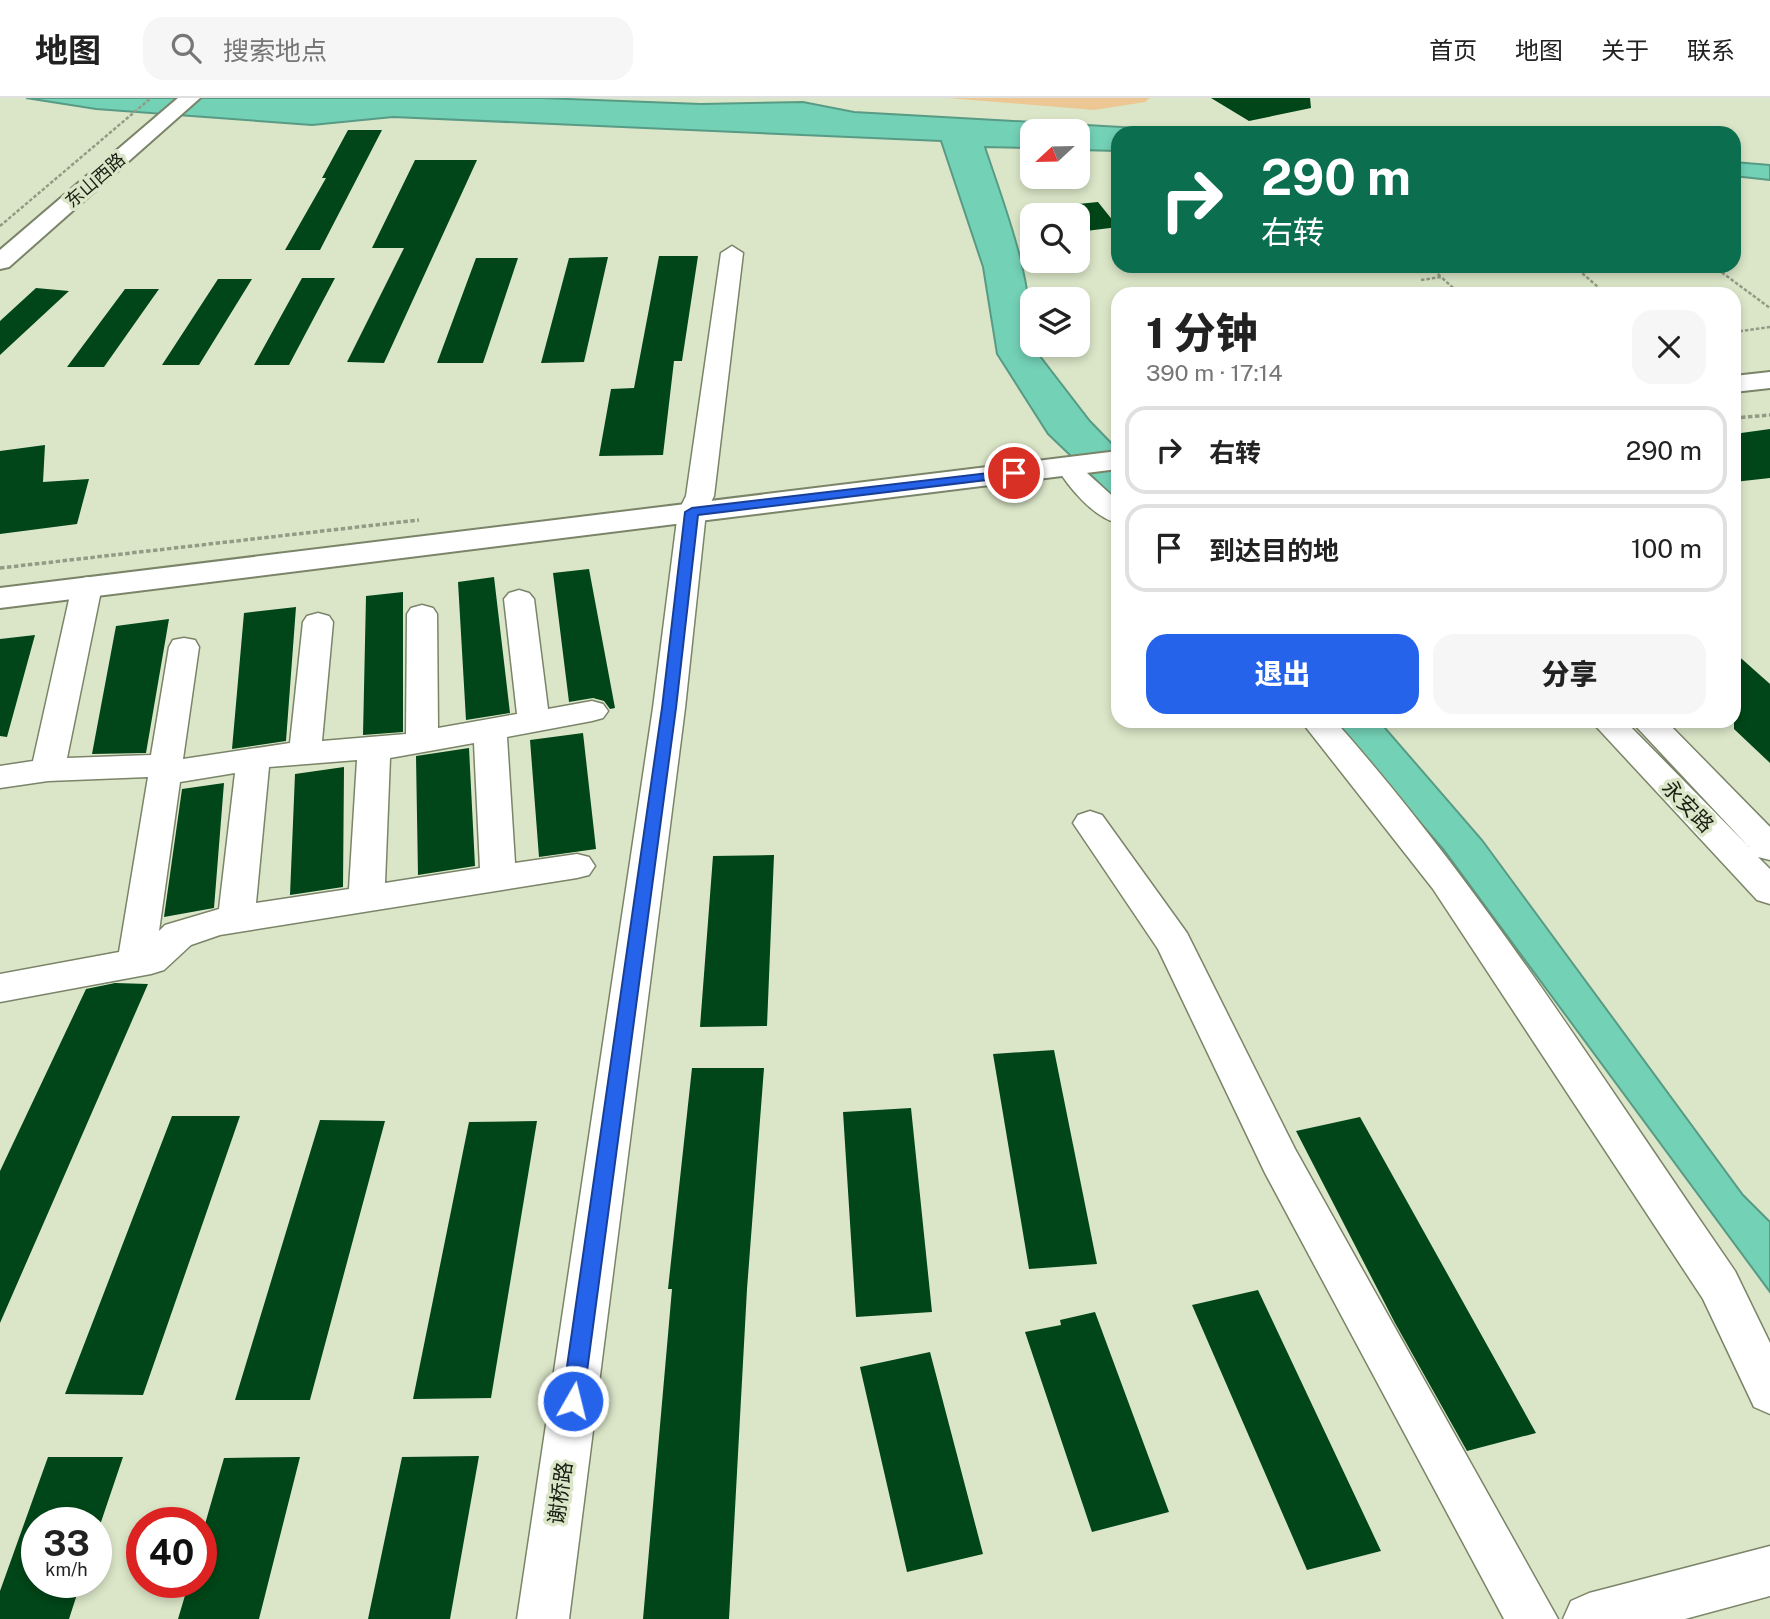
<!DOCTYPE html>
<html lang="zh">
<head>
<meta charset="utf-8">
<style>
	:root { --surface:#fff; --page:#f6f6f6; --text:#222; --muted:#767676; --line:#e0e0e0; --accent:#2563eb }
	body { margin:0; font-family:"Public Sans","Noto Sans SC",sans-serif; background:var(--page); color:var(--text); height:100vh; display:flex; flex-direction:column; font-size:26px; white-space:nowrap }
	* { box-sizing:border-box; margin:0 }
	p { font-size:23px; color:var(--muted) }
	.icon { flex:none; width:38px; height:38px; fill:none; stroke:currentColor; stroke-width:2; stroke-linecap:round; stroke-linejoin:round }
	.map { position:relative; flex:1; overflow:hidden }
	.details { position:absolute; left:1111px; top:189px; width:630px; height:441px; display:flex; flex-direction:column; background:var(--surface); border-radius:21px; box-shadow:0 4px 10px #0003 }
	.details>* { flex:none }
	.top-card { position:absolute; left:1111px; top:28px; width:630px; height:147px; border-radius:21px; box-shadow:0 4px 10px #0003; background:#0b6e4f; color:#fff; overflow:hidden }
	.needle { width:46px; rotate:248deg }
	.buttons { position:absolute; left:1020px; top:21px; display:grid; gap:14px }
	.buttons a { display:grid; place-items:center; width:70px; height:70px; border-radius:14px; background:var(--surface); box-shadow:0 4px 10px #0003; font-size:35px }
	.speed { position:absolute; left:21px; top:1409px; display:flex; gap:14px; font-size:35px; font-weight:700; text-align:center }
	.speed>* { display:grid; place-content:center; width:91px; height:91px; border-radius:50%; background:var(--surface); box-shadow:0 4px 10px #0003; line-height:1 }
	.speed small { font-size:18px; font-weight:400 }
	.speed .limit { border:10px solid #d22; background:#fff; color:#111 }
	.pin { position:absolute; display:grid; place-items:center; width:60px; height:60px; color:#fff; margin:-30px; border:4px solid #fff; border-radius:50%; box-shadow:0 2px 7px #0007 }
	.me { position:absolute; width:77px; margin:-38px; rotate:8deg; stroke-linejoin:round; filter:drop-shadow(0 0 5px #0008) }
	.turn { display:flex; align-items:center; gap:24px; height:147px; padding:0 35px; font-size:32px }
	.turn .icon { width:91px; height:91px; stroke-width:2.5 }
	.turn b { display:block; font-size:49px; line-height:60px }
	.round { display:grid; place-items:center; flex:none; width:74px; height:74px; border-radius:21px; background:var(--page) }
	.summary { display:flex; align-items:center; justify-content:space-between; height:119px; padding:0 35px }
	h1 { font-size:42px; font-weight:800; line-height:52px }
	.action { display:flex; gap:14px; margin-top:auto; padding:14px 35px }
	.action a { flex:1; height:80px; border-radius:21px; background:var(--accent); color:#fff; font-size:28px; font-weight:800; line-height:80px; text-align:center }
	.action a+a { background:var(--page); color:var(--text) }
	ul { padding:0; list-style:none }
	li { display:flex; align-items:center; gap:21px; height:88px; margin:0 14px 10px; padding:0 21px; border:4px solid var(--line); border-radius:21px }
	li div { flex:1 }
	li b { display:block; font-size:26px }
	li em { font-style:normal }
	header { display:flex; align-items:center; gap:42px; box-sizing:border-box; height:98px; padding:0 35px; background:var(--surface); border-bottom:2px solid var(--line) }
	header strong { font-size:33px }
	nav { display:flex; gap:38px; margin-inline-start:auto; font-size:24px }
	.search { width:490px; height:63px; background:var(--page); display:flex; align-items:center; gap:18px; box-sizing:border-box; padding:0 24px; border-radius:21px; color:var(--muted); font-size:26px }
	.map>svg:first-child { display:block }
	.green { fill:#ecc693 }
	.water { fill:#73d1b6; stroke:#589b85; stroke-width:2 }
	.building { fill:#004618 }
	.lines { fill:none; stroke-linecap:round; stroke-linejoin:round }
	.minor-casing { stroke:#7a8468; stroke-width:3 }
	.major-casing { stroke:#7a8468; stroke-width:4 }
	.path-far1 { stroke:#939b84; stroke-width:2.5; stroke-dasharray:3.5 2; stroke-linecap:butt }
	.path { stroke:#939b84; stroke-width:3.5; stroke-dasharray:4.5 2.5; stroke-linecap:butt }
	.minor { fill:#fff; fill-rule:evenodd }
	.major { fill:#fff; fill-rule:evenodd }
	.route { fill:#2563eb; stroke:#184099; stroke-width:2 }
	.labels { text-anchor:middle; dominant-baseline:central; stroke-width:7; stroke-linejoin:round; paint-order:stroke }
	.far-street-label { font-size:18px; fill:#1a1e13; stroke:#dbe6c8 }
	.street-label { font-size:21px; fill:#1a1e13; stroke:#dbe6c8 }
</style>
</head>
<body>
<header>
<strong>地图</strong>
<div class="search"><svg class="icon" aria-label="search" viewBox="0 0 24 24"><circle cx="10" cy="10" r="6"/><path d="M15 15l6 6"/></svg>搜索地点</div>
<nav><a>首页</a><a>地图</a><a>关于</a><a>联系</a></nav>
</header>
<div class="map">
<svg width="1770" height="1521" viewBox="0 0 1770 1521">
	<rect width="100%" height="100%" fill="#dbe6c8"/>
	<!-- green -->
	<path class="green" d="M948,0H1150L1145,4L1094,12Z"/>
	<!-- water -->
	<path class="water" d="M26,0H542L701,6L803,4L854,14L1227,35H1118V53L1078,52V33H1032V50L985,49C1007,115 1032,177 1032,247H1038L1040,258L1090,323L1118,352V403L1048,336L997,256L983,169L941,43L393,19L312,27L96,11Z
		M1734,64L1770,67V82L1734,78Z
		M1332,623H1379L1482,742L1743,1097L1770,1124V1194L1443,751Z"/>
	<!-- building -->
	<path class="building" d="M1211,0H1310L1311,10L1249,23Z
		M348,32H382L320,152H285L326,80H322Z
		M415,62H477L384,265L347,264L404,150H372Z
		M1098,104L1118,129L1078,134V106Z
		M659,158H698L682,263H674L663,357L599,358L611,291L634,290Z
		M608,159L584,264L541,265L569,160Z
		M476,160H518L483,265H437Z
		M302,180H335L289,267H254Z
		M218,181H252L199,267H162Z
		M36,190L69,193L0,257V223Z
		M125,191H159L104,269H67Z
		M1770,331V380L1734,384V336Z
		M45,347L43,384L89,381L77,426L0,436V353Z
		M589,471L615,610L610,611L604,603L593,600L569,604L553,475Z
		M494,479L510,615L466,622L458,484Z
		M403,494V634L363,637L366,498Z
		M296,509L286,643L232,651L244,515Z
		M169,521L146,655L92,656L116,528Z
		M35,537L7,639L0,638V541Z
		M1734,554L1770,586V665L1734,631Z
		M583,635L596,751L539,759L530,642Z
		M469,650L475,768L418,777L416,658Z
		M344,669L343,789L290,797L295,676Z
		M224,685L214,810L164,819L182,691Z
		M774,757L767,928L700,929L713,758Z
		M115,885L148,886L0,1225V1073L86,891Z
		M1054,952L1097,1166L1029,1171L993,956Z
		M692,970H764L747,1191L729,1521H643L672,1191H668Z
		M911,1010L932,1214L856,1219L843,1014Z
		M172,1018H240L143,1297L65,1296Z
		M1360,1019L1536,1335L1467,1353L1395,1225L1296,1033Z
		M320,1022L385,1023L310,1302H235Z
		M537,1023L491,1300L413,1301L469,1024Z
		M1258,1192L1381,1453L1307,1472L1192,1207Z
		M1095,1214L1169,1414L1092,1434L1025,1234L1061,1227L1060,1222Z
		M930,1254L983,1456L907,1474L860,1269Z
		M479,1358L450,1521H368L402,1359Z
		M48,1359H123L101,1424H37V1484H81L69,1521H0V1493Z
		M300,1359L259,1521H178L189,1484H201V1440L224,1360Z"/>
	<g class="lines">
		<defs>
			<path id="minor" d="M732,148L743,155L714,398L706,414L685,610L569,1521H517L653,610L678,414L686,398L721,155Z
				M1069,360L1078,362L1087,375L1118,403V425C1094,420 1068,389 1056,368L1060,362Z
				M87,479L97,482L102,488L67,660L151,657L169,549L173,542L184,540L195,542L199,549L183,661L290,645L303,524L307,518L318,515L329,518L333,524L322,643L406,636L407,516L411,510L422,507L433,510L437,516L438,630L517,616L504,501L509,495L519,492L529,495L534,501L548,611L592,603L603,606L608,613L603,620L592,623L507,639L515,765L577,756L589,759L595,768L589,777L577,780L220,837L191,847L164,872L151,876L0,904V876L119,854L148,679L48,683L0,690V668L33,663L72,488L77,482ZM474,645L480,770L385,785L390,660ZM357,662L349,791L256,805L269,669ZM235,675L219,811L165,827L159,833L180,684Z
				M1301,623H1335C1485,792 1606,987 1735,1173L1770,1245V1316L1754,1309L1703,1201L1433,791Z
				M1591,623H1625L1749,749L1631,623H1666L1770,729V762L1758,759L1770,771V806L1757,802Z
				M1090,713L1102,717L1187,835L1295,1051L1558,1521H1504L1265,1075L1158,851L1073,725L1078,717Z
				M1770,1448V1498L1685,1521H1563L1571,1503L1589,1495Z"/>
			<path id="major" d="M178,0H200L9,169L0,171V152Z
				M1770,274V290L1734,294V278Z
				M1118,353V371L0,510V490Z"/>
		</defs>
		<!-- minor casing -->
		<use href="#minor" class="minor-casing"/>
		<!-- major casing -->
		<use href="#major" class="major-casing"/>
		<!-- path-far1 -->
		<path class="path-far1" d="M0,128L151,0
			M1430,168L1441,179
			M1574,168L1606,196
			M1713,168L1770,210
			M1421,182L1441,179L1460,196
			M1734,234L1770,229"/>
		<!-- path -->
		<path class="path" d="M1734,320L1770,317
			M0,470L419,422"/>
		<!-- minor -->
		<use href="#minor" class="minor"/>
		<!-- major -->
		<use href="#major" class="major"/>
	</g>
	<!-- route -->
	<path class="route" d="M1014,372L1020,375L1019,378L698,417L676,610L583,1303L580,1310L573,1313L565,1310L562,1303L662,610L685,414L692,410Z"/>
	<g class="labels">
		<!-- far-street labels -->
		<g class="far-street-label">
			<text transform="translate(95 82) rotate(-41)">东山西路</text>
		</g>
		<!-- street labels -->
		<g class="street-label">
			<text transform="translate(1688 708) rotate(46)">永安路</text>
			<text transform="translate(560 1395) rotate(-82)">谢桥路</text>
		</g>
	</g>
</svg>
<div class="buttons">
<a><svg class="needle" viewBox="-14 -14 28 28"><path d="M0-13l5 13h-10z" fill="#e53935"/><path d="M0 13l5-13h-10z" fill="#767676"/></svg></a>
<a><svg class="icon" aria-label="search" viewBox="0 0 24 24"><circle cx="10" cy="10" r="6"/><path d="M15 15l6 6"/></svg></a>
<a><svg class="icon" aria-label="layers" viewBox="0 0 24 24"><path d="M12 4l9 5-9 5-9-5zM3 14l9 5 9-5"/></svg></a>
</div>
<div class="speed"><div>33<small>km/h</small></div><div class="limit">40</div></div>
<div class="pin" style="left:1014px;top:375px;background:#d93025"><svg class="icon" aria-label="arrive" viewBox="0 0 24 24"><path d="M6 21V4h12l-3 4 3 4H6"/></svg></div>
<svg class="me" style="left:573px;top:1303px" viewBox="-20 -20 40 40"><circle r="17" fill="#2563eb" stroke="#fff" stroke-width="3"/><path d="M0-11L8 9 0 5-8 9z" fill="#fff"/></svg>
<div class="top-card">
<div class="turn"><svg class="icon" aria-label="right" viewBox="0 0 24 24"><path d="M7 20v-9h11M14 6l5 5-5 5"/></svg><div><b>290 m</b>右转</div></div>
</div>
<section class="details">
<div class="summary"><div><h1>1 分钟</h1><p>390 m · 17:14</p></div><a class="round"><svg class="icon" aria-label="close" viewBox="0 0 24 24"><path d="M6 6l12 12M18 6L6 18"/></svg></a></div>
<ul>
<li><svg class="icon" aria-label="right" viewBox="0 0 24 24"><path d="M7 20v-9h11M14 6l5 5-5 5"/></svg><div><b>右转</b></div><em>290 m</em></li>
<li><svg class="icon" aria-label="arrive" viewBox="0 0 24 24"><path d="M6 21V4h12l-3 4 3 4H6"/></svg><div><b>到达目的地</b></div><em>100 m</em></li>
</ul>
<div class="action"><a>退出</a><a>分享</a></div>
</section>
</div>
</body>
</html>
